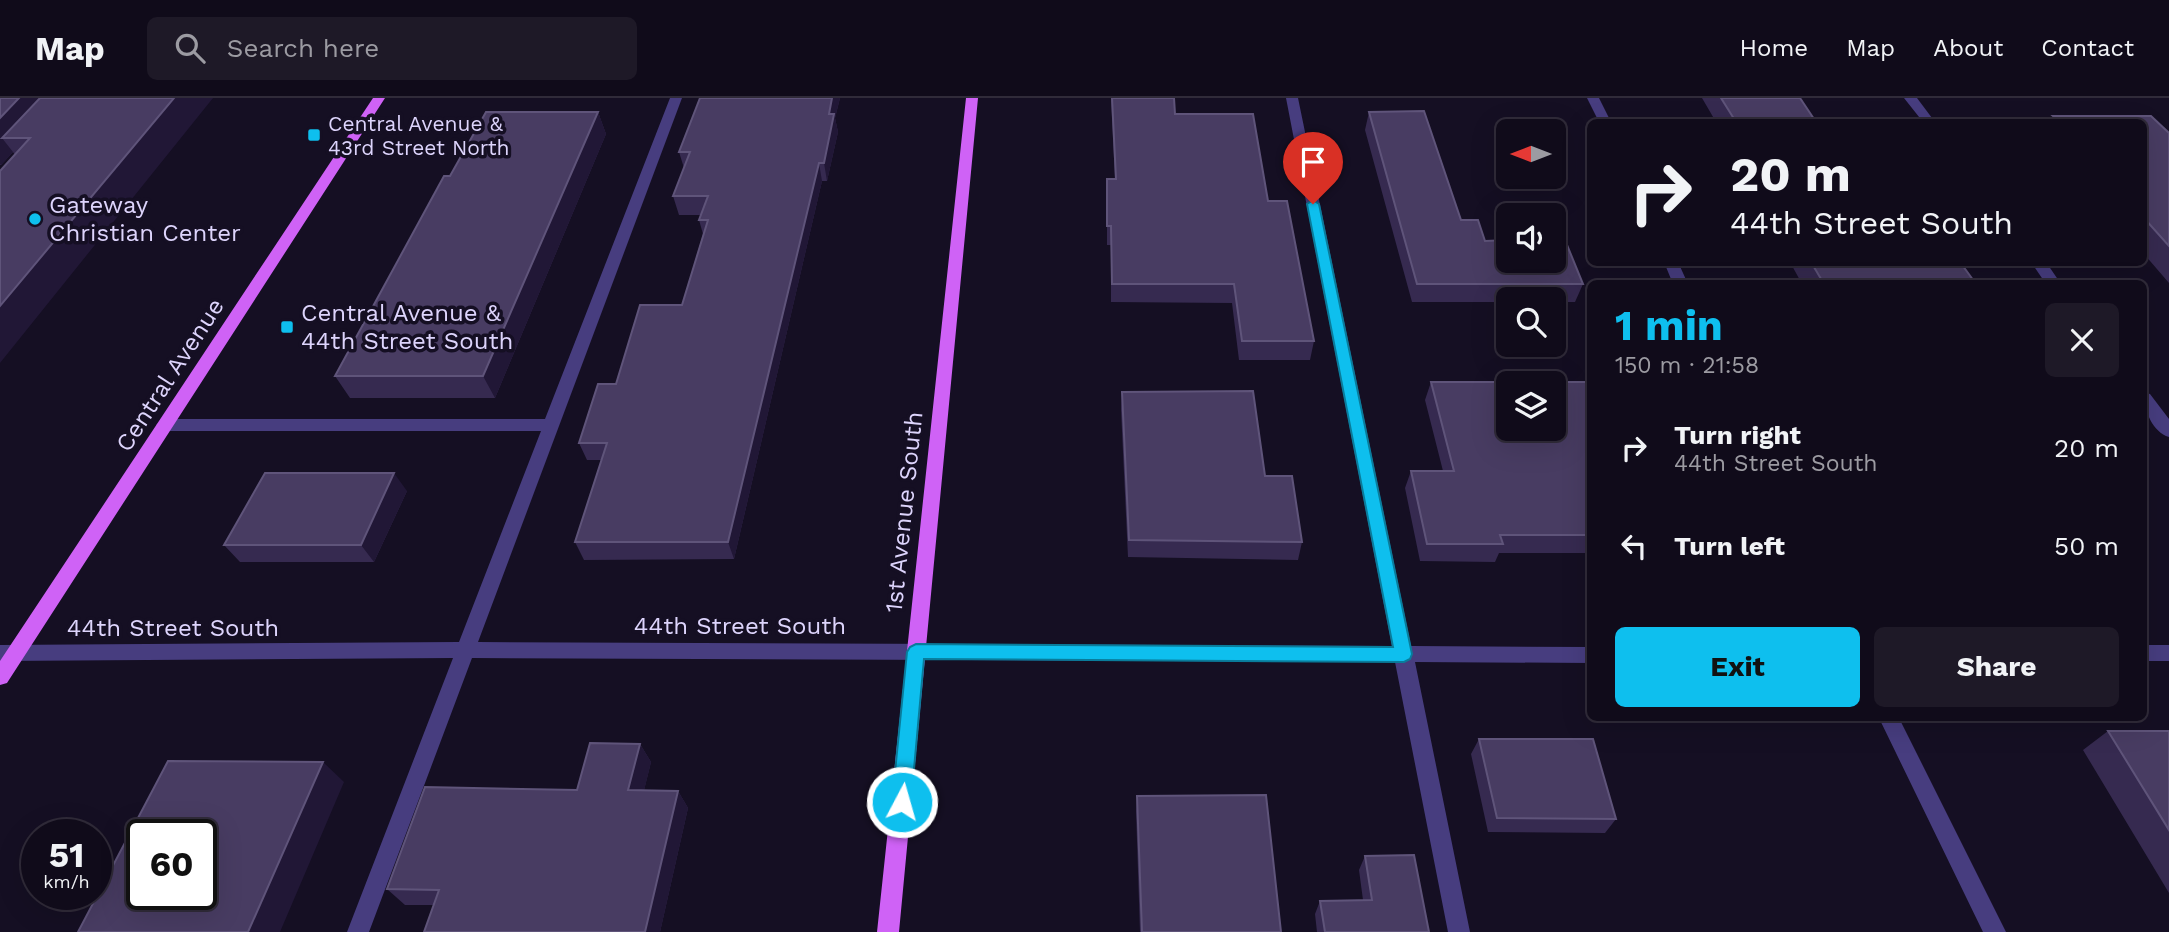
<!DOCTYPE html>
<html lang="en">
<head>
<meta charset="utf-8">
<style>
	:root { --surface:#100b1a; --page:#1e1927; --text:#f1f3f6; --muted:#9c9ba2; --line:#302b39; --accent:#0ebfee }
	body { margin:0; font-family:"Work Sans",sans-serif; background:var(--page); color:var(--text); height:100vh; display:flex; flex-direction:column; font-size:26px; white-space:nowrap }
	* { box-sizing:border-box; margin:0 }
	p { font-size:23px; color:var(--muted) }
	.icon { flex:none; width:38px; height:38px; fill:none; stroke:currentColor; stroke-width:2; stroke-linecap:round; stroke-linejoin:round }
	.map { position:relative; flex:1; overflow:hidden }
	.side { position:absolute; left:1587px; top:182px; width:560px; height:441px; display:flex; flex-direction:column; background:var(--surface); border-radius:10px; box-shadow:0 7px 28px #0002,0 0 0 2px var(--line) }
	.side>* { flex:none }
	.guide { position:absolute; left:1587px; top:21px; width:560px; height:147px; border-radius:10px; box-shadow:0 7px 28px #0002,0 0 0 2px var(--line); background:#100b1a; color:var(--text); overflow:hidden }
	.needle { width:46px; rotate:270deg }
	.tools { position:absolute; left:1496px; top:21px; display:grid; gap:14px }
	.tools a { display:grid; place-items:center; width:70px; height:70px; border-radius:10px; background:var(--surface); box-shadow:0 7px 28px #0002,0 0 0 2px var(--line); font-size:35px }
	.speed { position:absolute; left:21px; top:721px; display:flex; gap:14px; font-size:35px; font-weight:700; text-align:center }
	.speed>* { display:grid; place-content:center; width:91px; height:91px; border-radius:50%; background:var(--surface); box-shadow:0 7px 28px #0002,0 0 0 2px var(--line); line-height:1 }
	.speed small { font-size:18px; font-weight:400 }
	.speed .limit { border:4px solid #111; border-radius:10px; background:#fff; color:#111 }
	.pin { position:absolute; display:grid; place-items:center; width:60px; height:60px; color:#fff; margin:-72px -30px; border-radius:50% 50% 50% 0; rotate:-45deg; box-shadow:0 0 7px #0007 }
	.pin .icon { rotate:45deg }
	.me { position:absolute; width:77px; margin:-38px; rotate:6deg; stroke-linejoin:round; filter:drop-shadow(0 0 5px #0008) }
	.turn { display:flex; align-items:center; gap:24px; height:147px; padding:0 28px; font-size:32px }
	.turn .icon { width:91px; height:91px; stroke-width:2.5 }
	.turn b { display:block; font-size:49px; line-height:60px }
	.round { display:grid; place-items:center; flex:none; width:74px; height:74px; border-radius:10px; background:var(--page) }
	.summary { display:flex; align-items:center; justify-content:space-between; height:119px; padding:0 28px }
	h1 { font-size:42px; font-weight:700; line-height:52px; color:var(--accent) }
	.cta { display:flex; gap:14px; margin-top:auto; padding:14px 28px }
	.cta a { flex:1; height:80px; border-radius:10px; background:var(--accent); color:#111; font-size:28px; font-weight:700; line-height:80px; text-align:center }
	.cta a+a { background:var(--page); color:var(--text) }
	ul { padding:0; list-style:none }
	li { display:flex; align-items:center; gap:21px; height:98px; padding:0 28px }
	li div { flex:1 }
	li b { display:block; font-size:26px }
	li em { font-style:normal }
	header { display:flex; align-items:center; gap:42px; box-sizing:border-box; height:98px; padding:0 35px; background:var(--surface); border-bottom:2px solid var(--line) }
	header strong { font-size:33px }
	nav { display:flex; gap:38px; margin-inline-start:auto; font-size:24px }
	.search { width:490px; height:63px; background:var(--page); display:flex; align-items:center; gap:18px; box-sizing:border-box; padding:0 24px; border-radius:10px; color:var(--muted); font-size:26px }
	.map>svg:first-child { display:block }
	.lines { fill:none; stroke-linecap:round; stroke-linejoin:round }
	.minor { fill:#473d7f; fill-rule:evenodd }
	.major { fill:#cf62f6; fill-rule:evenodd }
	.wall { fill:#362a50 }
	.shaded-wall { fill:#211736 }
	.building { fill:#483c62; stroke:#5f547a; stroke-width:2; fill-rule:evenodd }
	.route { fill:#0ebfee; stroke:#097c9b; stroke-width:2 }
	.poi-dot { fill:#0ebfee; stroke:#150f23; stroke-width:2.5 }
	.labels { text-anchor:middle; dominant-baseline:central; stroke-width:7; stroke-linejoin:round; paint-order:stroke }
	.far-poi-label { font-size:21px; fill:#ddd4fc; stroke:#150f23; text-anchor:start }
	.poi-label { font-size:24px; fill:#ddd4fc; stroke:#150f23; text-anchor:start }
	.street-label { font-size:24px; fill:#ddd4fc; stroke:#150f23 }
</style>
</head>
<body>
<header>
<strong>Map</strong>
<div class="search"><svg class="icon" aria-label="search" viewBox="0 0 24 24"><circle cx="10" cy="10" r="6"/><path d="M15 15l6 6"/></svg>Search here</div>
<nav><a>Home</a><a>Map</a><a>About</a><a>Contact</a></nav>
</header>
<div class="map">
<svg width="2169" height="834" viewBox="0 0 2169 834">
	<rect width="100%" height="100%" fill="#150f23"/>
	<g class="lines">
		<!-- minor -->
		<path class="minor" d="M670,0H682L478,544L1392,548L1286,0H1298L1411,548L1591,549V565L1415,564L1470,834H1448L1395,564L472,560L369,834H347L453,560L0,563V547L459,544L541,333H164L156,327L164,321H545Z
			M1587,0H1599L1611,24H1599Z
			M1904,0H1917L1935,24H1923Z
			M1664,164H1678L1688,186H1673Z
			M2031,164H2046L2061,186H2046Z
			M2144,294L2150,296L2169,321V339C2152,334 2143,310 2144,294Z
			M2144,547H2169V563H2144Z
			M1879,620H1899L2006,834H1983Z"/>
		<!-- major -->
		<path class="major" d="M373,0H385L7,585L0,587V563Z
			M966,0H978L899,834H877Z"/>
	</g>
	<!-- wall -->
	<path class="wall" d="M0,0H213L15,57L13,54L1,67H0Z
		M700,0H840L835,20L838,34L827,83H822L734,461L584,462L575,444L601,362H587L579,345L616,286L682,207L703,136L699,122L701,117H679L673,98L684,70L679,54Z
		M1111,0H1174L1175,16L1268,103L1314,243L1310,262H1239L1232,205L1111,204V147H1107V99L1115,81Z
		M1702,0H1800L1816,24H1716Z
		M598,14L606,36L495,300H350L335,278L450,78Z
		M1369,14L1461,122L1485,143L1583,186L1575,204H1554V201H1508V204H1412L1365,32Z
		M2053,18H2151L2169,35V185L2144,156V24H2048Z
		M1790,164H1960L1976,186H1802Z
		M1431,284H1591V455H1499L1495,464L1420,463L1405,390L1411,373H1443L1425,302Z
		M1122,294L1265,378L1302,444L1298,462L1128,459L1121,312Z
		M407,393L374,464H240L224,447Z
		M2108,633H2169V795L2083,652Z
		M1479,641L1616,721L1605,735L1488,734L1471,656Z
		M640,646L651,664L644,692L678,693L688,710L660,834H424L434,807H405L387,791L577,692Z
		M1137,698L1281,834H1140L1136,713Z
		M1365,758L1429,834H1317L1315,816L1320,803L1363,802L1359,772Z"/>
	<!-- shaded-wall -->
	<path class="shaded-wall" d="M19,0H64L2,40L13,54L1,67L0,66V20Z
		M174,0H213L0,265V208Z
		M832,0H840L835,20L838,34L827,83L824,65L829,16Z
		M598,14L606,36L495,300L483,278Z
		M819,65L822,83L734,461L728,444Z
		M394,375L407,393L374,464L361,447Z
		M640,646L651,664L640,709L628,692Z
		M323,664L344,684L280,834H248Z
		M678,693L688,710L660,834H645Z"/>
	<!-- building -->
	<path class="building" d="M0,0H19L0,20Z
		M40,0H174L0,208V73L30,40H2Z
		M700,0H832L829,16H834L824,65H819L728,444H575L607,345H579L598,286H616L640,207H682L708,122H699L708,98H673L690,54H679Z
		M1112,0H1174L1175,16H1253L1268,103H1287L1314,243H1242L1234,186H1112L1111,128H1107V81H1116Z
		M1721,0H1800L1816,24H1736Z
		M1424,13L1461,122H1478L1485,143L1508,142V163H1554V142H1565L1583,186H1417L1369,14Z
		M486,14H598L483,278H335L444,78H450Z
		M2053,18H2151L2169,35V148L2144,120V24H2060Z
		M1811,164H1960L1976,186H1824Z
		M1431,284H1591V437H1500L1503,446H1427L1411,373H1454ZM1508,285H1554V331H1508Z
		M1253,293L1265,378H1292L1302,444L1129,442L1122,294Z
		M265,375H394L361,447H224Z
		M2108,633H2169V732Z
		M1479,641H1593L1616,721L1497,720Z
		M590,645L640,646L628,692L678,693L645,834H424L439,792L387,791L425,689L577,692Z
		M168,663L323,664L248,834H78ZM142,737H201V796H142Z
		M1266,697L1281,834H1142L1137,698Z
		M1414,757L1429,834H1325L1320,803L1372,802L1365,758Z"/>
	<!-- route -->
	<path class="route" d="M1313,102L1319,106L1412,556L1410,561L1404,564L924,561L911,704L908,710L902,712L895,710L892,704L907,554L910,549L916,546L1393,549L1307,106Z"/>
	<!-- markers -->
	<g class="poi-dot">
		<rect x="307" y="30" width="14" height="14" rx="3.5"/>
		<circle cx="35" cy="121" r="7"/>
		<rect x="280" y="222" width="14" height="14" rx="3.5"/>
	</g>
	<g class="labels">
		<!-- far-poi labels -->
		<g class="far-poi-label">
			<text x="328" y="25">Central Avenue &amp;<tspan x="328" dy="24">43rd Street North</tspan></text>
		</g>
		<!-- poi labels -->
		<g class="poi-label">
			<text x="49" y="107">Gateway<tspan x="49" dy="28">Christian Center</tspan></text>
			<text x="301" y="215">Central Avenue &amp;<tspan x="301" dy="28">44th Street South</tspan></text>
		</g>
		<!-- street labels -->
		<g class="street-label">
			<text transform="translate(170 277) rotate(-57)">Central Avenue</text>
			<text transform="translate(904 414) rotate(-84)">1st Avenue South</text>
			<text x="740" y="528">44th Street South</text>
			<text x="173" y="530">44th Street South</text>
		</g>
	</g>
</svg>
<div class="tools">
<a><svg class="needle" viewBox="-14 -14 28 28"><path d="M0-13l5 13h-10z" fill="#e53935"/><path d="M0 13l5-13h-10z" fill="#9c9ba2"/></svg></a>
<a><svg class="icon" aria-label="sound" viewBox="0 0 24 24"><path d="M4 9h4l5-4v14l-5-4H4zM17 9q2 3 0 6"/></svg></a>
<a><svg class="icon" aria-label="search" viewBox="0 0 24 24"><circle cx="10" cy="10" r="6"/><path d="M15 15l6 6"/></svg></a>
<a><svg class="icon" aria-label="layers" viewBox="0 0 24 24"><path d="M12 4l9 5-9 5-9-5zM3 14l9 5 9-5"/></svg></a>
</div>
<div class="speed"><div>51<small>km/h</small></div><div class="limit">60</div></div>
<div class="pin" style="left:1313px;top:106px;background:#d93025"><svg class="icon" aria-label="arrive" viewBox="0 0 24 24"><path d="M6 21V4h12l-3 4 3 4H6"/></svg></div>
<svg class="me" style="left:902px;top:704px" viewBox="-20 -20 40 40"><circle r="17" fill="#0ebfee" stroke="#fff" stroke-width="3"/><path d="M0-11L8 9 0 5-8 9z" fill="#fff"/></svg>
<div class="guide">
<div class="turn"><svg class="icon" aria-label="right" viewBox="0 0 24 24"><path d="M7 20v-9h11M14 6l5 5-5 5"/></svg><div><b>20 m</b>44th Street South</div></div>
</div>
<section class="side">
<div class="summary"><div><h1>1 min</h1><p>150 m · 21:58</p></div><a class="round"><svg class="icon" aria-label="close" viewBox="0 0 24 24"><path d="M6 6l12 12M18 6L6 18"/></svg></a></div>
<ul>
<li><svg class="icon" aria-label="right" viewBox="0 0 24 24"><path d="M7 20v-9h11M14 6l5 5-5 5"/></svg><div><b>Turn right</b><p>44th Street South</p></div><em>20 m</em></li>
<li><svg class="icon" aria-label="left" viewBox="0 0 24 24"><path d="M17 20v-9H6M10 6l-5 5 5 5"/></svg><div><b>Turn left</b></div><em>50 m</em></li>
</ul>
<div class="cta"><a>Exit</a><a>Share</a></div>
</section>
</div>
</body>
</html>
